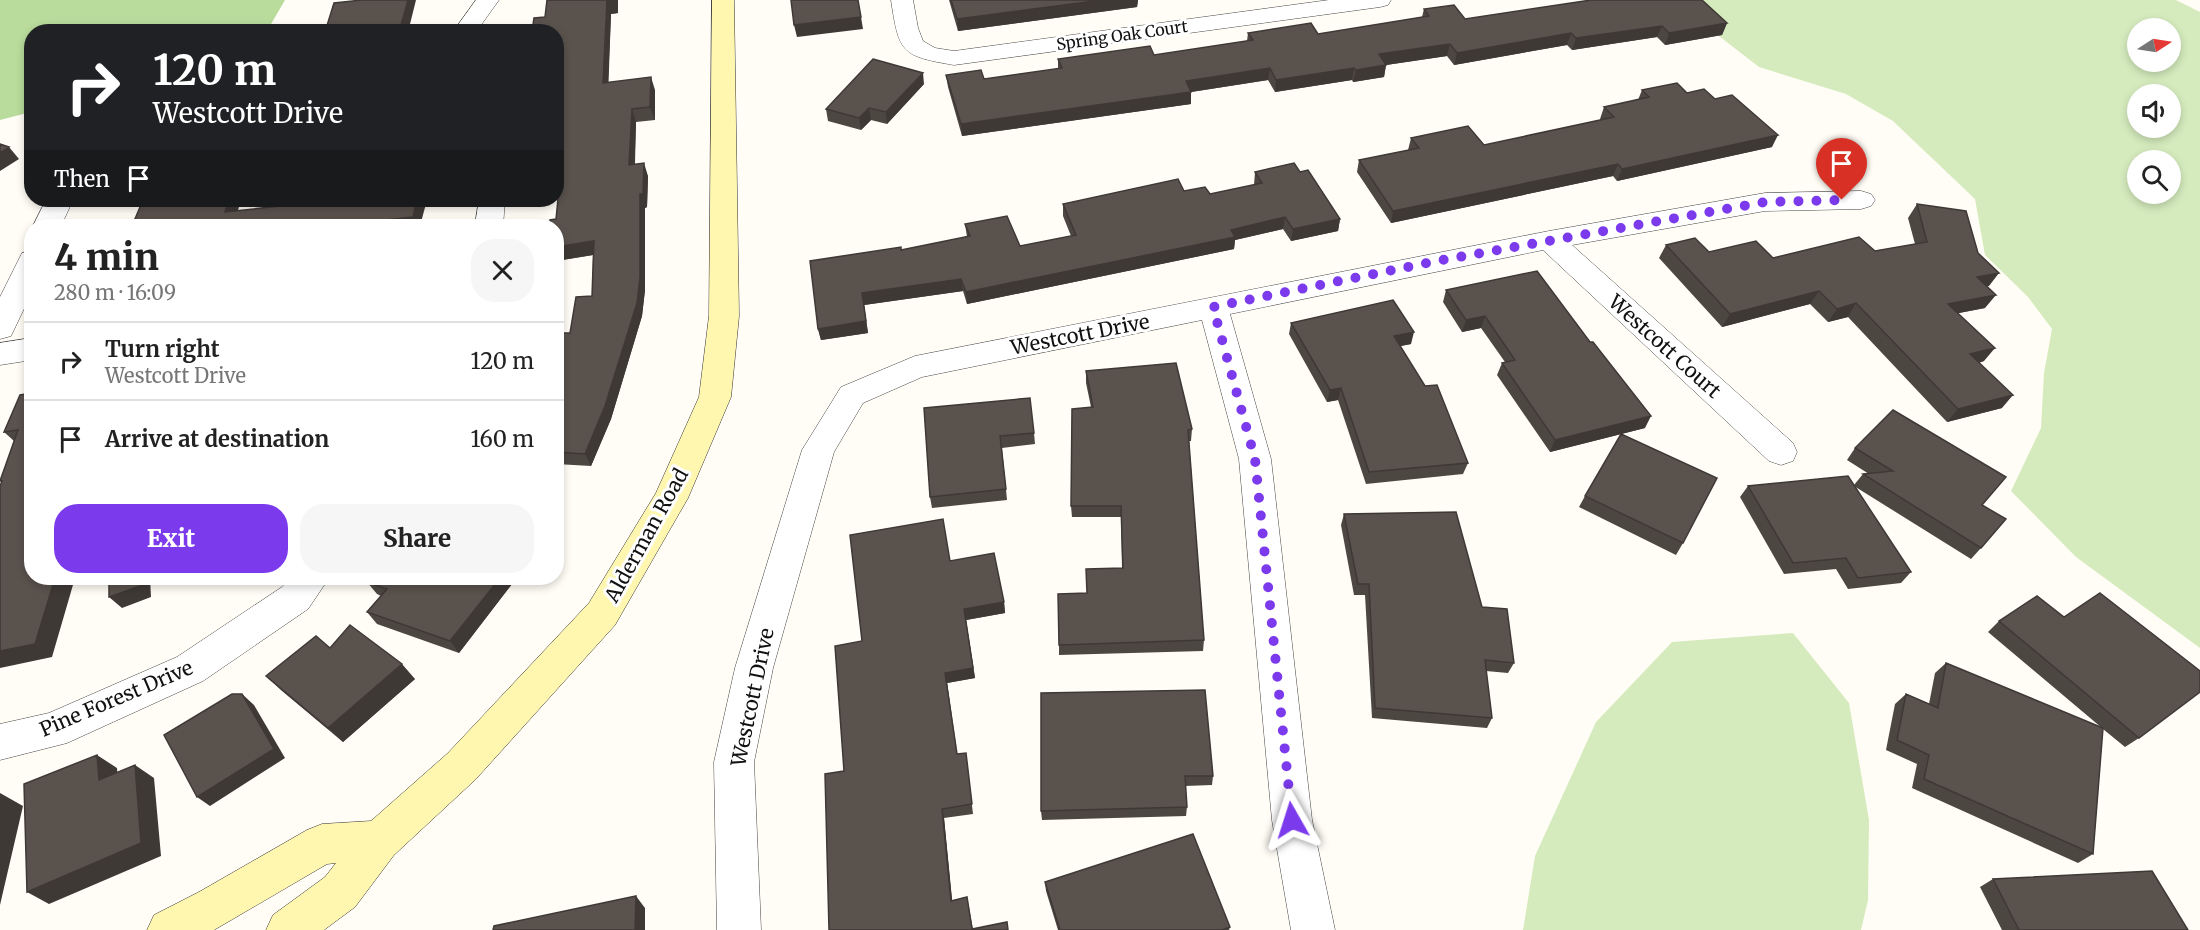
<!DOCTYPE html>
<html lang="en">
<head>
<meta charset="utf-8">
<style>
	:root { --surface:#fff; --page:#f6f6f6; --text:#222; --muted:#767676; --line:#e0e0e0; --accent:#7c3aed }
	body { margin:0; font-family:Merriweather,serif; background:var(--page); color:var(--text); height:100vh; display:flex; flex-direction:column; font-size:22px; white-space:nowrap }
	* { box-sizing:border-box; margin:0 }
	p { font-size:20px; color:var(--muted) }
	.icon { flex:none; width:33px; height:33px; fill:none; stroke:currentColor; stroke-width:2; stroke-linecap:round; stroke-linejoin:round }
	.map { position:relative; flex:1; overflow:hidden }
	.side { position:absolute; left:24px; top:219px; width:540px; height:366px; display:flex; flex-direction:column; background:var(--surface); border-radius:24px; box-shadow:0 3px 9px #0003 }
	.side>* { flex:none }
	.hud { position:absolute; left:24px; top:24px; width:540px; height:183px; border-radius:24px; box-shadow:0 3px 9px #0003; background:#202124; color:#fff; overflow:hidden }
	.needle { width:39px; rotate:78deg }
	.buttons { position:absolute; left:2127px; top:18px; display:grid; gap:12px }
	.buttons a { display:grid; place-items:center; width:54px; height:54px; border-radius:50%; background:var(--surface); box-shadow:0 3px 9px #0003; font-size:30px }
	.pin { position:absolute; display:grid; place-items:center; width:51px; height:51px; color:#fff; margin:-62px -26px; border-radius:50% 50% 50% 0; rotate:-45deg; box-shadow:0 0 6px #0007 }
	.pin .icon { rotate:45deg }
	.me { position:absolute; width:66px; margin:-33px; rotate:354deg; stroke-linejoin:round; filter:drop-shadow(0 0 4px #0008) }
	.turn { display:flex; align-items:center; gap:21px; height:126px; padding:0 30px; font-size:27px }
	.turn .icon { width:78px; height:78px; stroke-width:2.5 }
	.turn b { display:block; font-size:42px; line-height:51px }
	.then { display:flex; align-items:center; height:57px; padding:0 30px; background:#0003; gap:12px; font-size:22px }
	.round { display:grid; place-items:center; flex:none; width:63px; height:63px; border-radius:24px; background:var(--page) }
	.headline { display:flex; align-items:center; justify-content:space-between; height:102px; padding:0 30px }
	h1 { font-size:36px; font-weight:800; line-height:45px }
	.cta { display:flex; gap:12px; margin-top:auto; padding:12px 30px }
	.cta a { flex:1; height:69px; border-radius:24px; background:var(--accent); color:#fff; font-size:24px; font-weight:800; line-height:69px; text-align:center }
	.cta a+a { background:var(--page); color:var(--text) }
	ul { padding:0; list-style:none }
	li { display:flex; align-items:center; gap:18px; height:78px; padding:0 30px; border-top:2px solid var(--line) }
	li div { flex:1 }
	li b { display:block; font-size:22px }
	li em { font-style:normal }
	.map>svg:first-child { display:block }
	.green { fill:#d5ebbd; fill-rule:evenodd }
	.forest { fill:#b9dc9c }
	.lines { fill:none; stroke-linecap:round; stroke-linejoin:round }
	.street-casing { stroke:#444; stroke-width:1 }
	.secondary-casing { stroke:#333; stroke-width:1 }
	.street { fill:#fff; fill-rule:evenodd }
	.secondary { fill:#fff6b0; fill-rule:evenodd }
	.wall { fill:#4d4742 }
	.shaded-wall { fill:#3f3936 }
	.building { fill:#5a524d; stroke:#3f3936; stroke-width:1.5 }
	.route { stroke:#7c3aed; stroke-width:10; stroke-dasharray:0 18 }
	.labels { text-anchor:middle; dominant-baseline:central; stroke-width:6; stroke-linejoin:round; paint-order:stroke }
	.far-street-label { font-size:16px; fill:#111; stroke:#fff }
	.street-label { font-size:20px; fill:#111; stroke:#fff }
</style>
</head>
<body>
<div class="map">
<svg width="2200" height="930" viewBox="0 0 2200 930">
	<rect width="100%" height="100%" fill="#fffdf5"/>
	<!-- green -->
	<path class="green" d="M1654,0H2176L2200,12V648L2076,557L2011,491L2041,428L2044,373L2052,329L2028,297L1985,255L1975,199L1893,121L1846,94L1759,67L1684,9ZM2138,28H2170V62H2138ZM2138,94H2170V128H2138ZM2138,160H2170V194H2138Z
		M1793,633L1849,703L1869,820L1868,900L1861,930H1523L1535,856L1596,722L1672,642Z"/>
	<!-- forest -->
	<path class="forest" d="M0,0H285L267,31L32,32L31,112L0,120Z"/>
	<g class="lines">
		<defs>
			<path id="street" d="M476,0H499L476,32H453Z
				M891,0H913L918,28L923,41L935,48L954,51L1329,0H1391L1388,5L1380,7L954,65C901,56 899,53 891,0Z
				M1861,191L1871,194L1875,200L1871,206L1861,209L1765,211L1572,245L1793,443L1797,452L1793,461L1781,465L1769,461L1543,250L1230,314L1271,459L1312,820L1335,930H1291L1272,820L1239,459L1202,320L922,377L863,403L834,452L773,668L754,762L761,930H717L714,762L735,668L802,450L841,387L915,356L1549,231L1765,193Z
				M46,200H73L61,226H33Z
				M479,200H505L503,226H475Z
				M32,251V292L11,336L0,339V297L22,253Z
				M32,338V360L0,365V343Z
				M290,578H329L308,609L203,681L67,743L0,760V724L49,713L177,657L282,587Z"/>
			<path id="secondary" d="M712,0H734L739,316L731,397L688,498L615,625L476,779L394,855L355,907L324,930H266L273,915L325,877L336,863L327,864L214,930H147L154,915L199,892L307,830L322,824L371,821L448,753L589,603L656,493L699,397L709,316Z"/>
		</defs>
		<!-- street casing -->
		<use href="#street" class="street-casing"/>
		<!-- secondary casing -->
		<use href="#secondary" class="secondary-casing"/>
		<!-- street -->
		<use href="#street" class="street"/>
		<!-- secondary -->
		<use href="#secondary" class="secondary"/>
	</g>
	<!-- wall -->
	<path class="wall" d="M547,0H618V13L611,14L608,82L655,90V120L636,122L635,164L648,176L647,207L645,208V290L642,316L611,419L591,466L556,464V333H570L592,296L593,255L556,261V219L561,172L558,131L556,128V32L545,17Z
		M949,0H1138L1137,7L958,31Z
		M1424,9L1465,19L1727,23L1722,35L1665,45L1657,37L1572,50L1567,45L1454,65L1447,56L1386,65L1384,77L1353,82L1352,80L1275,92L1268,80L1191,92V104L962,136L948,87L946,75L984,79L1058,69V59L1154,55L1247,41L1248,33L1318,34L1422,17Z
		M924,84L887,124L871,120L861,130L828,121L826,109Z
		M1642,90L1687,93L1772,147L1617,181L1613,176L1391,223L1357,172L1359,160L1408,150L1411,138L1484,145L1601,120L1600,119L1604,107L1638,100Z
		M1255,172H1300L1340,219L1338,231L1291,241L1283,229L1235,240L1234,249L967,304L963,291L864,305L868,333L821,340L818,329L901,250L967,237L965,224L1020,246L1071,236L1063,216V204L1184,191L1210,194L1254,185Z
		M1917,204L1978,253L1989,286H1987L1985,308L1958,313L1984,361L1979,363L2002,408L1947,422L1848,317L1828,322L1810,304L1722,327L1659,258L1666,245L1709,252L1773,258L1875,251L1915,244L1908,218Z
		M1537,271L1645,428L1550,452L1497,375L1502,363L1505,362L1481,328L1462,332L1443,302L1446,290Z
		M1291,323L1411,344L1400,346L1468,463L1463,474L1366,484L1338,400L1327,402L1289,334Z
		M1086,371L1192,429L1191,441H1189L1204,640L1203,651L1059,655V645L1087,593L1122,568L1121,517H1072L1071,506L1091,407L1086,383Z
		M20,395L52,657L14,441L4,432Z
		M924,408L1034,433L1035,444L1002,448L1007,500L932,508L930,497Z
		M1855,448L1982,505L1981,548L1971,559L1854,486L1911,572L1901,583L1848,589L1836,569L1784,574L1740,497L1748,486L1854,485L1863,474H1869L1847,460Z
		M1585,496L1683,543L1676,555L1579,507Z
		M1344,514L1482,607L1514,663L1508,673L1486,671L1492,718L1487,728L1372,718L1365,595H1354L1341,525Z
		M950,561L1004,602L1005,613L966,620L975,678L947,683L957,754L967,762L973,814L944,818L952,901L967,897L973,929L1008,930H829L844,771L862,641Z
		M367,582L512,584L459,653L377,624L367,612L381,596L377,594Z
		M1999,621L2139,738L2125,747L2103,729L2093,854L2078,863L1912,788L1917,764L1886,750L1895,704L1906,694L1929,704L1935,673L1946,663L2102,728L1988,632Z
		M330,648L415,679L343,742L282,691L266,676Z
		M1041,693L1213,776L1212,785L1185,786L1187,807L1186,816L1042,820L1041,811Z
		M1993,879L2188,930H2002L1980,887Z
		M1045,882L1230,927L1229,930H1058L1046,891Z"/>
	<!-- shaded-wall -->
	<path class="shaded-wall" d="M408,0H416L408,32H399Z
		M613,0H618V13L611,14L608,96L603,83L607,1Z
		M1102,0H1138L1137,7L958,31L957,19Z
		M861,17L863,29L797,37L794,25Z
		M1727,23L1722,35L1665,45L1669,33Z
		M1662,26L1657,37L1572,50L1576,38Z
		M1571,33L1567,45L1454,65L1457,53Z
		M1450,44L1447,56L1386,65L1384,77L1353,82L1356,70L1379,54Z
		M1270,68L1268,80L1191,92V104L962,136L961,124L1186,81Z
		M1354,68L1352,80L1275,92L1276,80Z
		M923,73L924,84L887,124L886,112Z
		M651,77L655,90V120L650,107Z
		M869,108L871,120L861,130L859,118Z
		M632,109L636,122L634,178L629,165Z
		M560,117L565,130L558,131L556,128V118Z
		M1778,135L1772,147L1617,181L1622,169Z
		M9,147L19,159L0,171V153Z
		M556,159H562L561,172L556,162Z
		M644,163L648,176L647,207L645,208V290L642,316L611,419L591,466L585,454L640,194Z
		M1618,164L1613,176L1391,223L1393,211Z
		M229,200H241L234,224L225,212Z
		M417,200H427L420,226H384L386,220Z
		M1285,217L1283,229L1235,240L1234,249L967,304L966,292Z
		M1340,219L1338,231L1291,241L1293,229Z
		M594,241L599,254L556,261V247Z
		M1999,273L1989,286L1967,290L1977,277Z
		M961,279L963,291L864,305L868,333L821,340L818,329L862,293Z
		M1819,291L1810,304L1722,327L1730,314Z
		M1996,295L1985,308L1939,317L1948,304Z
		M1856,303L1848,317L1828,322L1837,309Z
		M1485,316L1481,328L1462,332L1466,320Z
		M1414,332L1411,344L1391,348L1394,336Z
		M1995,348L1984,361L1960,367L1970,354Z
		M1341,388L1338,400L1327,402L1330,390Z
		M2013,395L2002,408L1947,422L1958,409Z
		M1651,416L1645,428L1550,452L1555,440Z
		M55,578H75L52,657L0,668V651Z
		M139,578H150L151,597L122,608L109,597Z
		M500,578H508L512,584L459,653L450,641Z
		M1004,602L1005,613L966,620L975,678L947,683L959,764L945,673L964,609Z
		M402,664L415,679L343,742L328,728Z
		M242,694L254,705L285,758L210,806L197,797Z
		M97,755L117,768L119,793L99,780Z
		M135,765L154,778L161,856L49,904L27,892Z
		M0,793L23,806L0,905Z
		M942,809L944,818L953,909L951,901Z
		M636,896L645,908V930H635Z"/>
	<!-- building -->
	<path class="building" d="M362,0H408L399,32H325L334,3Z
		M547,0H613L607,1L603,83L651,77L650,107L632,109L629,165L644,163L643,194H640V277L637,303L605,406L585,454L556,452V333H570L576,297L592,296L594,241L556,247V226H550V220L556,219L562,159H556V150L560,117L556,118V32H532L534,18L545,17Z
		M791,0H858L861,17L794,25Z
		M951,0H1102L957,19Z
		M1591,0H1702L1727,23L1669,33L1662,26L1576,38L1571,33L1457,53L1450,44L1379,54L1386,65L1356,70L1354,68L1276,80L1270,68L1186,81L1191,92L961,124L946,75L981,70L984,79L1062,68L1058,59L1150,46L1154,55L1253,40L1248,33L1311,23L1318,34L1429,16L1424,9L1454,5L1465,19Z
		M873,59L923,73L886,112L869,108L859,118L826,109Z
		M1677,83L1687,93L1704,89L1715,99L1732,95L1778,135L1622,169L1618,164L1393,211L1359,160L1419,148L1411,138L1468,126L1484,145L1614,117L1604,107L1649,97L1642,90Z
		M0,144L9,147L0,153Z
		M1294,163L1300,172L1308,170L1340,219L1293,229L1285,217L1231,230L1235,237L966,292L961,279L862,293L866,321L818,329L810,261L901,247V250L970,236L965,224L1007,216L1020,246L1076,235L1063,204L1178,179L1184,191L1205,187L1210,194L1262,183L1255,172Z
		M143,200H229L225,212L317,202L318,200H417L413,217L386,220L384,226H132Z
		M1917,204L1966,211L1978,253L1999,273L1977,277L1996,295L1948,304L1995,348L1970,354L2013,395L1958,409L1856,303L1837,309L1819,291L1730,314L1666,245L1695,238L1709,252L1756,241L1773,258L1859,237L1875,251L1927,242Z
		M1537,271L1590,342H1593L1651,416L1555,440L1502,363L1515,360L1485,316L1466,320L1446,290Z
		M1393,300L1414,332L1394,336L1425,386L1437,385L1468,463L1369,472L1341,388L1330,390L1291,323Z
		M1176,363L1192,429L1188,430L1204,640L1059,645L1058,594L1087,593L1086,569L1123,568L1121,506H1071L1072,409L1093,407L1086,371Z
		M32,393V578H55L35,644L0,651V486L2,481H0L18,430L4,432L20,395Z
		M1030,398L1034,433L1000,436L1006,489L930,497L924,408Z
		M1893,410L2006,477L1982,505L2006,519L1981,548L1863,474L1893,471L1855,448Z
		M1621,434L1717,478L1683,543L1585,496Z
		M1848,476L1911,572L1858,578L1846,558L1793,563L1748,486Z
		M1456,512L1482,607L1507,609L1514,663L1485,660L1492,718L1375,708L1369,584H1358L1344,514Z
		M943,519L950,561L994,553L1004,602L964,609L973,668L945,673L957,754L966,753L972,804L942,809L951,901L967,897L972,929L1007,922L1008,930H829L825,774L844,771L835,646L862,641L850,535Z
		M109,578H139L140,586L109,597Z
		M371,578H500L450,641L367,612L387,589L367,582Z
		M2100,593L2200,671V692L2139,738L1999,621L2037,596L2064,617Z
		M350,625L402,664L328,728L266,676L316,636L330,648Z
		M1946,663L2103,728L2093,854L1924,779L1929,755L1897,740L1906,694L1938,708Z
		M1205,690L1213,776H1185L1187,807L1041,811V693Z
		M232,694H242L274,749L197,797L164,735Z
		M97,755L99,780L135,765L141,843L27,892L24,784Z
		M1193,834L1230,927L1222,930H1060L1045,882Z
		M2152,871L2188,930H2019L1993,879Z
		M636,896L635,930H493L494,926Z"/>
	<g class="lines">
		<!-- route -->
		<path class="route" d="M1292,820L1255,459L1213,307L1437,261L1765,202L1842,200"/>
	</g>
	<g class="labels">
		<!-- far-street labels -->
		<g class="far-street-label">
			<text transform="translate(1122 35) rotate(-8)">Spring Oak Court</text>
		</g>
		<!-- street labels -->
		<g class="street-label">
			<text transform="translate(1080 334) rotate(-11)">Westcott Drive</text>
			<text transform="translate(1665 346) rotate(42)">Westcott Court</text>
			<text transform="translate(646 535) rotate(-61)">Alderman Road</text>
			<text transform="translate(752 697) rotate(-78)">Westcott Drive</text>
			<text transform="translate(116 698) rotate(-23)">Pine Forest Drive</text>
		</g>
	</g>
</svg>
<div class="buttons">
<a><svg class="needle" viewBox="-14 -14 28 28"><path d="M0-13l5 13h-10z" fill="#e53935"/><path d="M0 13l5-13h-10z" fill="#767676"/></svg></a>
<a><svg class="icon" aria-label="sound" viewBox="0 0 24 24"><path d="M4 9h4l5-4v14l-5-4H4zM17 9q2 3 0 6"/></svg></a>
<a><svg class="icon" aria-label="search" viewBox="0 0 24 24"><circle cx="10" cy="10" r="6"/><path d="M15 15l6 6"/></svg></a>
</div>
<div class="pin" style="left:1842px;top:200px;background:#d93025"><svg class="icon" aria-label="arrive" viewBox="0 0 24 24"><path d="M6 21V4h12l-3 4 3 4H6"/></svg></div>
<svg class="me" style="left:1292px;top:820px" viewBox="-20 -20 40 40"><path d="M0-17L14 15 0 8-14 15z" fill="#7c3aed" stroke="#fff" stroke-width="4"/></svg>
<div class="hud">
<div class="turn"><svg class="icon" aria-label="right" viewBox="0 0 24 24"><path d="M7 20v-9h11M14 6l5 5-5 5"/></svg><div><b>120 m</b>Westcott Drive</div></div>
<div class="then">Then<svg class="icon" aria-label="arrive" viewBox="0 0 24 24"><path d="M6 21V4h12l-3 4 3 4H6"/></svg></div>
</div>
<section class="side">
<div class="headline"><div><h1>4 min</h1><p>280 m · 16:09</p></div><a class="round"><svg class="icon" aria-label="close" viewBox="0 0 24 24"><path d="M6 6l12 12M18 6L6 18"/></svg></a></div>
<ul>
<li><svg class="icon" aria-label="right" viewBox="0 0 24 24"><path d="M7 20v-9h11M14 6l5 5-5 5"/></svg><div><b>Turn right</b><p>Westcott Drive</p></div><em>120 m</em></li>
<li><svg class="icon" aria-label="arrive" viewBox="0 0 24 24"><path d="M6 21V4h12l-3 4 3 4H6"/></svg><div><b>Arrive at destination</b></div><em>160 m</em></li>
</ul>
<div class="cta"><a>Exit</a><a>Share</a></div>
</section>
</div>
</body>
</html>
